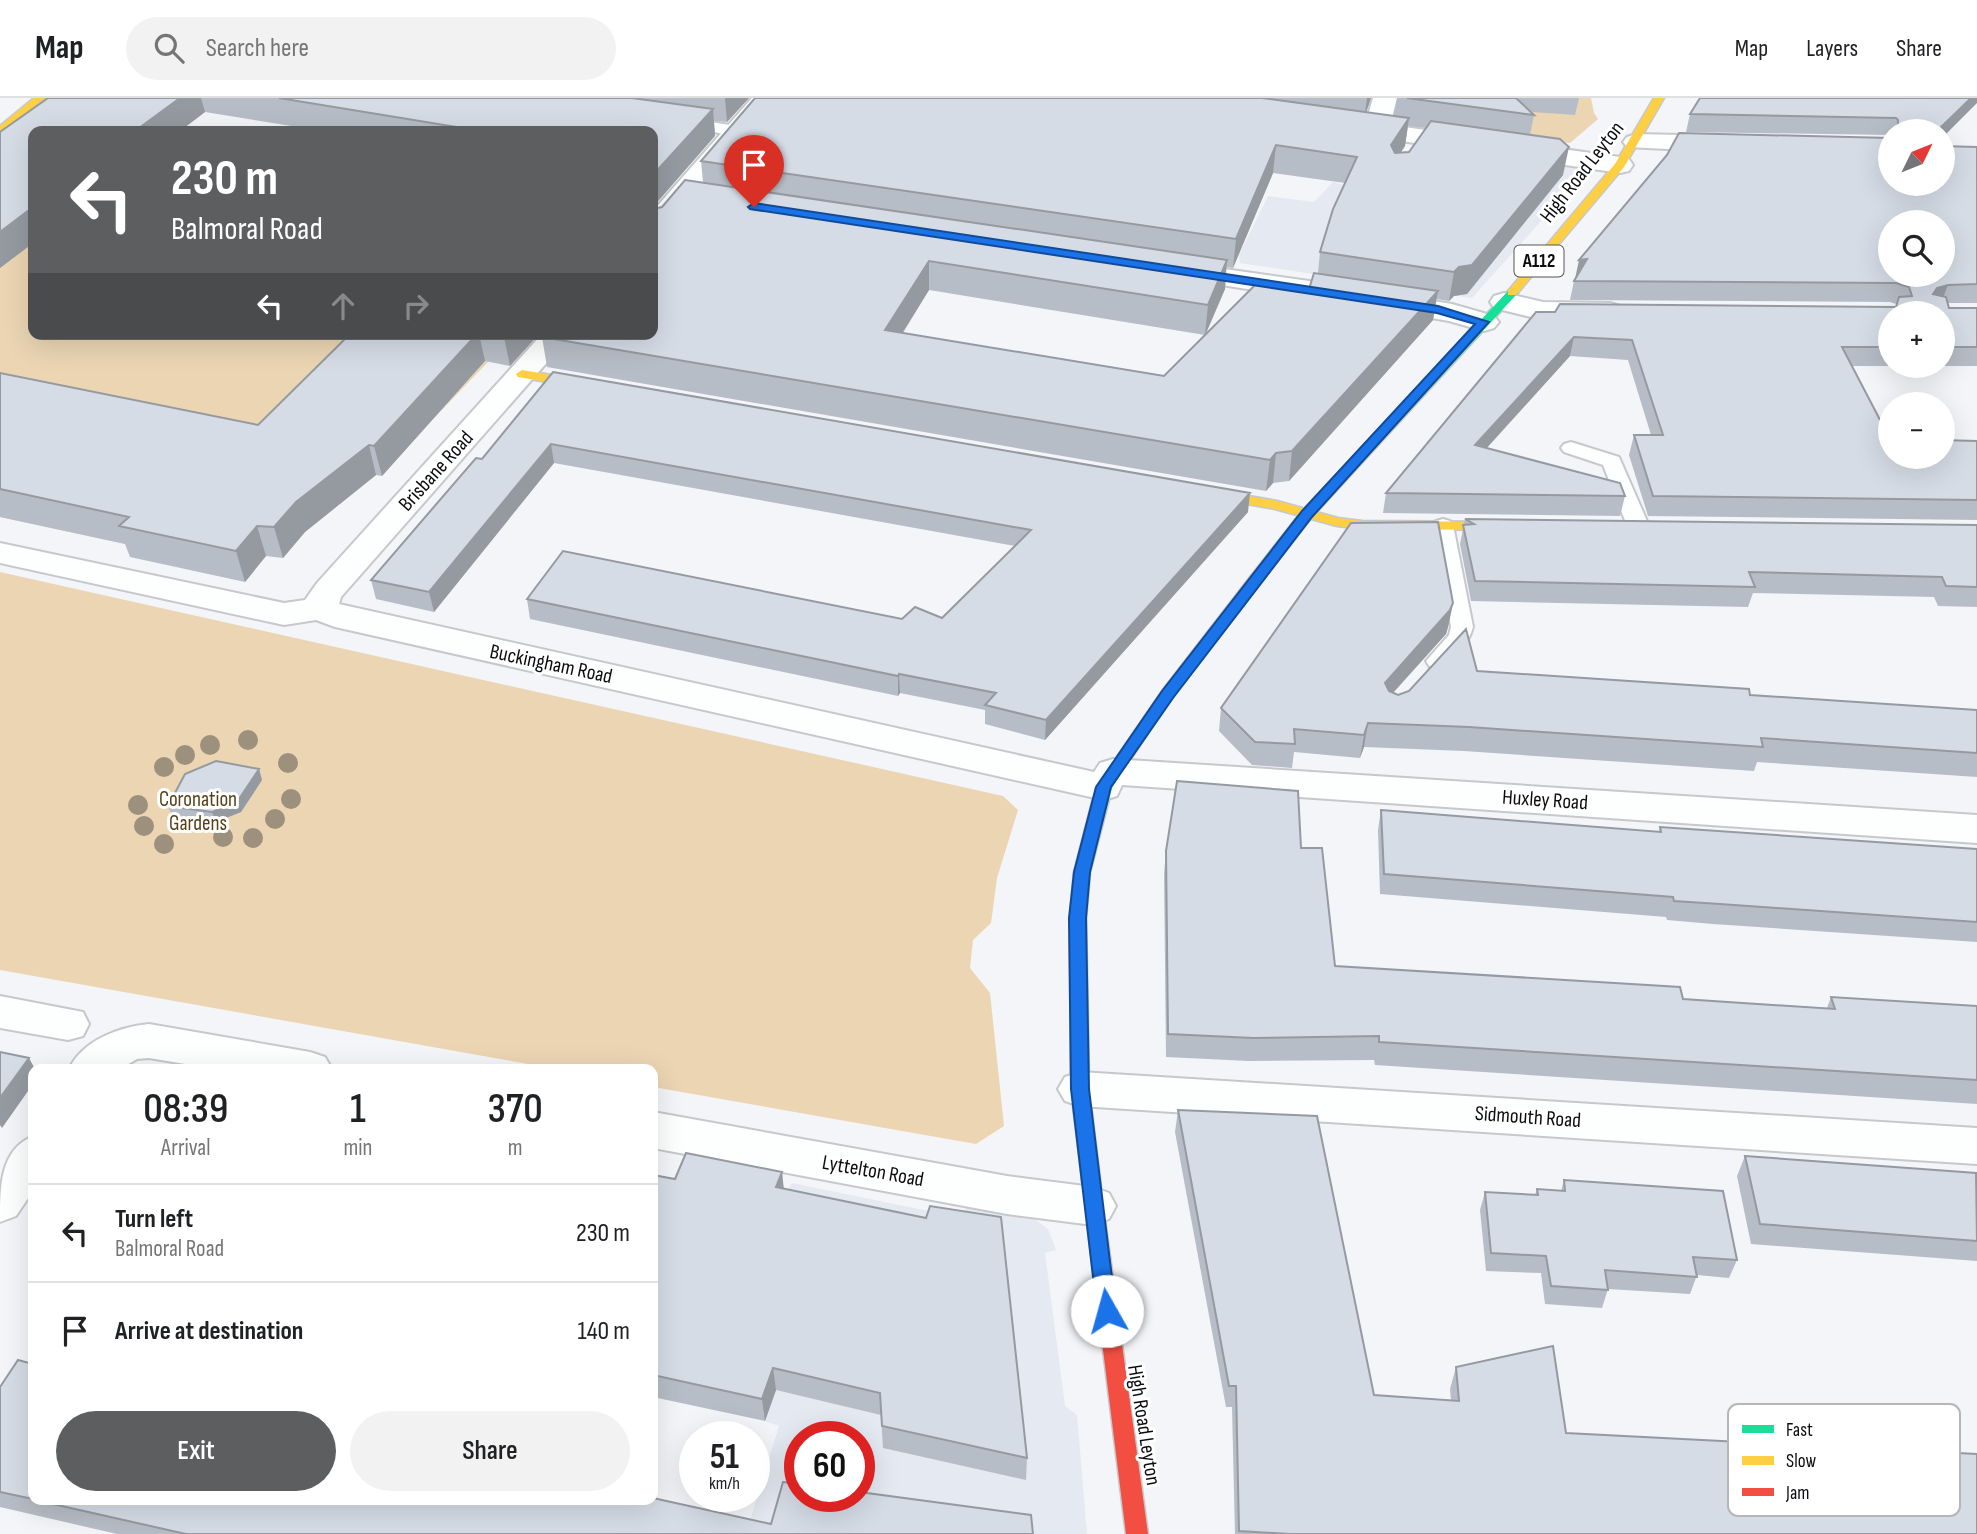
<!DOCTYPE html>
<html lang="en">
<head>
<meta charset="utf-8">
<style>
	:root { --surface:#fff; --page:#f2f2f2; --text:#202124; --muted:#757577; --line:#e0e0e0; --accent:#5c5e60 }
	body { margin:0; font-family:"Sofia Sans Condensed",sans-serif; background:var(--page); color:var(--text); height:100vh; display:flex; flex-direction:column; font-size:26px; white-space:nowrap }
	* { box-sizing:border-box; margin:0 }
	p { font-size:23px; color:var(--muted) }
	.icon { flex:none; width:38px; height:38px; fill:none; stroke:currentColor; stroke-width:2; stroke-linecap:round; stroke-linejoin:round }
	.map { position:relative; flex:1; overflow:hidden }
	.side { position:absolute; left:28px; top:966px; width:630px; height:441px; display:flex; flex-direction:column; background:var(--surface); border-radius:14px; box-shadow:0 7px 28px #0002 }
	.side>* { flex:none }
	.top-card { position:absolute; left:28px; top:28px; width:630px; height:214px; border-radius:14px; box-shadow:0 7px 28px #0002; background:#5c5e60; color:#fff; overflow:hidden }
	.needle { width:46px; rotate:47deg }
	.buttons { position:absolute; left:1878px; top:21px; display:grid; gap:14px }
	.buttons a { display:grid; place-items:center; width:77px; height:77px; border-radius:50%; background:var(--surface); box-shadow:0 7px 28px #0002; font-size:35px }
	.speed { position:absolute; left:679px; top:1323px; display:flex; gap:14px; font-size:35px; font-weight:700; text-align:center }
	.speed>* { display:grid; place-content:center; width:91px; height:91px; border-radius:50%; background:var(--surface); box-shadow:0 7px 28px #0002; line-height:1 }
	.speed small { font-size:18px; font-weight:400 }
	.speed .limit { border:10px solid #d22; background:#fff; color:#111 }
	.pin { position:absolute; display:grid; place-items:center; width:60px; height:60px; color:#fff; margin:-72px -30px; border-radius:50% 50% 50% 0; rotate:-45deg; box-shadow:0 0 7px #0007 }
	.pin .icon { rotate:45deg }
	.me { position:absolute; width:77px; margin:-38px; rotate:353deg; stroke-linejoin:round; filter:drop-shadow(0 0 5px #0008) }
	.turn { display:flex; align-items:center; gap:24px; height:147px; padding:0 28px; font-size:32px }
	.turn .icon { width:91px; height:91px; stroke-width:2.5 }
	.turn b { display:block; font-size:49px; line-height:60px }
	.lanes { display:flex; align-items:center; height:66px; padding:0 28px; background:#0003; justify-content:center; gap:35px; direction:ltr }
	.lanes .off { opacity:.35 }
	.eta { display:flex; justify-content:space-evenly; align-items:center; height:119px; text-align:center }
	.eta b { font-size:42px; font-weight:600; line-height:49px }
	.action { display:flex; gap:14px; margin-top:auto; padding:14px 28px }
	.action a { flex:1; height:80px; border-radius:42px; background:var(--accent); color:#fff; font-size:28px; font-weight:600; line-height:80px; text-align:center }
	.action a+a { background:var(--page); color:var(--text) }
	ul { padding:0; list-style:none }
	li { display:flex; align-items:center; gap:21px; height:98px; padding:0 28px; border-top:2px solid var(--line) }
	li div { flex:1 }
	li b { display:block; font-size:26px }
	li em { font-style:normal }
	header { display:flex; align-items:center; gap:42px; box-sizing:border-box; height:98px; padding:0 35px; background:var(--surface); border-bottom:2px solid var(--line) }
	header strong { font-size:33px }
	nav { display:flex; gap:38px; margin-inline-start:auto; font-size:24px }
	.search { width:490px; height:63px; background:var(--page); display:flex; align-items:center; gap:18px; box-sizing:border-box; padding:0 24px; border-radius:38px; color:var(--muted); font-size:26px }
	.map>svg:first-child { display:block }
	.built { fill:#e5e9f2; fill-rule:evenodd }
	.green { fill:#ebd5b3 }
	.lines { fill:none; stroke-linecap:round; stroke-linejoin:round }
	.lane-casing { stroke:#c6c8cb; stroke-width:4 }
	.street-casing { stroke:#c6c8cb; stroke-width:4 }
	.fast-casing { stroke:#c6c8cb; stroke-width:3 }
	.slow-casing { stroke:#c6c8cb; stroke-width:3 }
	.jam-casing { stroke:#c6c8cb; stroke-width:3 }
	.lane { fill:#fdfefe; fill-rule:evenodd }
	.street { fill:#fdfefe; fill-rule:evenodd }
	.fast { fill:#16e098; fill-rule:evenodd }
	.slow { fill:#ffcf43; fill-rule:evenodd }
	.jam { fill:#f24e42; fill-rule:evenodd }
	.tree { fill:#9d917d }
	.wall { fill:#b7bdc6; fill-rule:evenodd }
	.shaded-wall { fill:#959aa1 }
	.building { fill:#d5dce6; stroke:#959aa1; stroke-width:2; fill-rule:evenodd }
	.route { fill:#1a73e8; stroke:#114b97; stroke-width:2 }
	.labels { text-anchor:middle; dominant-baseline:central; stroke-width:6; stroke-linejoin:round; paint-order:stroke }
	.shield { fill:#fff; stroke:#545556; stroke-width:2 }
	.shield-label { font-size:19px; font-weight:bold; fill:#0b0c0e }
	.street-label { font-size:21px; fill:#0b0c0e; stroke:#fff }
	.park-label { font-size:21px; fill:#574019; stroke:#fff }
	.key { fill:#fff; stroke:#b6b6b7; stroke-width:2 }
	.key-label { font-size:19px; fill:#0b0c0e }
</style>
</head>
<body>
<header>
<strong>Map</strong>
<div class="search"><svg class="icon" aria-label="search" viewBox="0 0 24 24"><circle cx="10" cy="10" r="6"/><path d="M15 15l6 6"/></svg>Search here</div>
<nav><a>Map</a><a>Layers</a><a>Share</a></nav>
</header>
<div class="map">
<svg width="1977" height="1436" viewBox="0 0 1977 1436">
	<rect width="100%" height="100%" fill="#f3f5f8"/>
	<!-- built -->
	<path class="built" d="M1426,54L1574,67L1587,72L1472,200L1240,165L1239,157L1268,98L1314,104L1333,84L1388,99Z
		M792,1085L953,1118L968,1110L1034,1121L1048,1131L1056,1152L1045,1155L1065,1308L1077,1317L1087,1436H746L779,1328L765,1323L784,1097ZM800,1339H859V1398H800Z"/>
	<!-- green -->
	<path class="green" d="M1533,0H1591L1594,15L1598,21L1570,45L1436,26Z
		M33,44V236H515L383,373L140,449L0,419V68Z
		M0,474L1003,698L1018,712L997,780L991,825L973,842L970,870L990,895L1004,1028L976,1046L653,989V971H556L0,872Z"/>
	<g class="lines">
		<defs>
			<path id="lane" d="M682,19L735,28L743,33L735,38L676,27L674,24Z
				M1571,344L1619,359L1650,430L1646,434H1632L1628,430L1603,367L1564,354L1561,350L1564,346Z
				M1443,421L1450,423L1453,427L1473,529C1468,547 1449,574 1429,568L1426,563L1449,537L1451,529L1433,427L1436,423Z"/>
			<path id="street" d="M752,0H777L663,136L653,138V113Z
				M1373,0H1397L1390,27L1620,59L1629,61L1633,67L1629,73L1620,75L1346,35L1342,30L1346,25L1366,24Z
				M1636,36L1727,38L1736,41L1740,46L1736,51L1727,54L1627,49L1623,44L1627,39Z
				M1175,164L1309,183L1319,186L1323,192L1319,198L1309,201L1165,178L1161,172L1165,166Z
				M1383,195L1452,206L1494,218L1499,224L1494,230L1484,233L1449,223L1373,210L1369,204L1373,198Z
				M1504,195L1543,204L1610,205L1620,208L1624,214L1620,220L1610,223L1543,222L1494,210L1490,204L1494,198Z
				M542,236H572L341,499L339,506L1094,674L1100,665L1113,661L1977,717V745L1122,687L1117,698L1104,702L335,529L316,522L284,527L0,465V445L284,505L305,502L317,485Z
				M0,898L83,914L89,926L83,938L68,942L0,930Z
				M149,926L310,954L325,959L332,971H215L149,960L137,961L120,971H69C83,942 119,929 149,926Z
				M1080,974L1977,1030V1066L1080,1008L1065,1003L1058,991L1065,979Z
				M653,1014L1007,1078L1093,1089L1109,1095L1116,1108L1109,1121L1093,1127L1007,1116L653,1050Z
				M33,1038V1093L16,1118L0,1124C0,1088 0,1052 33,1038Z"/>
			<path id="fast" d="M1512,191L1518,195L1516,197L1312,419L1261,484H1251L1249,481L1251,478L1302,413L1508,193Z
				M1113,671L1121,676L1112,690L1090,774L1086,820L1089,991L1104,1115L1102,1121L1095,1123L1088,1121L1086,1115L1071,991L1070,820L1074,774L1096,689L1108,672Z"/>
			<path id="slow" d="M34,0H45L0,36V28Z
				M1654,0H1664L1624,69L1516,197H1508V193L1615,66Z
				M522,272L599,285L605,289L599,293L518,279L516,276Z
				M1197,389L1277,403L1338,420L1362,423L1514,424L1521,428L1514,432L1362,431L1337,428L1275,411L1192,396V390Z"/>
			<path id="jam" d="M1256,477L1263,481L1172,599L1118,680H1108L1105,676L1108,672L1162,593L1251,478Z
				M1095,1107L1102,1109L1104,1115L1148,1436H1126L1086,1115L1088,1109Z"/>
		</defs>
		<!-- lane casing -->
		<use href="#lane" class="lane-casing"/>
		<!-- street casing -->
		<use href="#street" class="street-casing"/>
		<!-- fast casing -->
		<use href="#fast" class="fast-casing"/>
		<!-- slow casing -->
		<use href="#slow" class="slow-casing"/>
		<!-- jam casing -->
		<use href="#jam" class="jam-casing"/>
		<!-- lane -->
		<use href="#lane" class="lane"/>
		<!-- street -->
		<use href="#street" class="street"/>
		<!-- fast -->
		<use href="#fast" class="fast"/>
		<!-- slow -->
		<use href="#slow" class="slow"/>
		<!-- jam -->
		<use href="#jam" class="jam"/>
	</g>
	<!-- trees -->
	<g class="tree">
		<circle cx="248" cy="642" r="10"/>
		<circle cx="210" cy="647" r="10"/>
		<circle cx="185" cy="657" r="10"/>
		<circle cx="288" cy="665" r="10"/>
		<circle cx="164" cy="669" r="10"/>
		<circle cx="291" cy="701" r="10"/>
		<circle cx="138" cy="707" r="10"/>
		<circle cx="275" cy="721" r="10"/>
		<circle cx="144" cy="728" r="10"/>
		<circle cx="223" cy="739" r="10"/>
		<circle cx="253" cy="740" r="10"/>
		<circle cx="164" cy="746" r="10"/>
	</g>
	<!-- wall -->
	<path class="wall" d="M48,0H749L727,24L714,23L715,38L653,33H322L205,14L180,33H33V145L0,170V34Z
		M755,0H1371L1366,14L1394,18L1397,0H1579L1575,17L1532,14L1534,17L1530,37L1563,77L1467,196L1454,198L1449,203L1436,201L1433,222L1289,383L1273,385L1266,393L547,269L542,239L662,109L703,84L701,63ZM1408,28L1426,30L1409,54H1401L1405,48ZM1273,75L1345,85L1320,154L1318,175L1309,191L1206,236L1225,191L1226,169L1233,170ZM929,192L1205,237L1164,278L903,235Z
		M1977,0L1942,33H1890V37L1686,34L1690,16Z
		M1977,49V205H1948L1949,210H1977V268H1852L1890,359L1977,343V422L1648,418L1629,357L1634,337H1651L1628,262L1570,258L1487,350L1625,398L1620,418L1383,415L1386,395L1555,214L1896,209V206L1890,204L1570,202L1574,183L1890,86ZM1890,215H1942V268H1890Z
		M350,236H539L510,268L485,263L382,378L376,377L305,434L283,460L266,458L245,484L130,459L125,446L0,419V275L258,327Z
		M553,274L1248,414L1045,642L985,626V612L900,595L898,598L530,521L527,501L902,521L942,520L1015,448L554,365L434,514L376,501L371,482L482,361Z
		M1465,421L1977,427V509L1938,508L1934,499L1753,495L1748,509L1471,503L1460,446Z
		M1453,505L1448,529L1446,536L1393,595L1398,597L1477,573L1750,597L1977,612V679L1757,664L1754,673L1464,653L1364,649L1360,660L1294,654L1292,670L1252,667L1219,633L1221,610Z
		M259,671L262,682L241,714L216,724L172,718L168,708Z
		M1381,712L1659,734L1660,729L1977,751V844L1713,826L1667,822L1666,819L1380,796L1378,732Z
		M1301,750L1335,868L1683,901L1827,910L1831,899L1977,908V1006L1375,967L1374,962L1249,963L1166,959L1164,776L1166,753Z
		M1178,1012L1374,1297L1451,1302L1450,1291L1456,1269L1566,1335L1977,1436H1235L1232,1309H1226L1175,1034Z
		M1745,1058L1977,1078V1163L1751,1146L1737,1078Z
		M782,1074L784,1091L1027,1360L1026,1382L883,1350L881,1317L776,1292L765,1323L653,1299V1077L675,1081Z
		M1564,1082L1737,1162L1729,1180L1697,1177L1690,1196L1608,1191L1602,1210L1545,1206L1541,1175L1486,1173L1480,1112L1485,1094L1535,1097L1537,1091L1561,1093Z
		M0,1289L771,1426L1033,1436H117L0,1409Z"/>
	<!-- shaded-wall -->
	<path class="shaded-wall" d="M180,0H201L205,14L180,33H135Z
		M725,0H749L727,24Z
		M1367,0H1371L1364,21Z
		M1971,0H1977V5L1942,40V33H1937Z
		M713,11L715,38L653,109V77Z
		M1409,20L1405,48L1387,75L1391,47Z
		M1276,47L1273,75L1233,170L1236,141Z
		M1569,49L1563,77L1467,196L1454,198L1449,203L1454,174Z
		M33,109V145L0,170V134Z
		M1587,161L1575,181L1579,162Z
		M1227,162L1225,191L1205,237L1208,207Z
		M929,163V192L886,261L885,232Z
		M1948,187L1941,205L1933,196L1937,190Z
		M1438,193L1433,222L1289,383L1292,353Z
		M477,236H479L485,263L382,378L374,348Z
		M506,236H539L510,268L504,239Z
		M1574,239L1570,258L1471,367L1475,347Z
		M551,346L554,365L434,514L429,494Z
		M369,347L376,377L305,434L283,460L274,429L296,404Z
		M1276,355L1273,385L1266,393L1270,362Z
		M1250,395L1248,414L1045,642L1046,622Z
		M257,428L266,458L245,484L236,453Z
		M1453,505L1448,529L1446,536L1381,608L1385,585Z
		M899,576L900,595L898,598V578Z
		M1368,625L1364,649L1360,660L1364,637Z
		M259,671L262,682L241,714L216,724L212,714Z
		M29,960L35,971H33V986L2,1030L0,1027V1000Z
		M782,1074L784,1097L776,1089Z
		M773,1270L776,1292L765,1323L762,1301Z"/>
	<!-- building -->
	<path class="building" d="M48,0H180L135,33H33V109L0,134V34Z
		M279,0H632L713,11L653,77V33H481Z
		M755,0H1262L1409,20L1391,47L1395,55L1409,54L1431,23L1560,41L1569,49L1472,167L1459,169L1454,174L1320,154L1333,111L1357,59L1276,47L1236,141L701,63Z
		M1407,0H1516L1534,17Z
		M1700,0H1971L1937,33H1898V22L1896,20L1690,16Z
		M1679,35L1890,40V86H1942V48L1977,49V186L1948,187L1937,190L1933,196L1946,199L1949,210H1977V249H1942V215H1890V249H1842L1890,341V359H1942V342L1977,343V402L1653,398L1634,337H1663L1632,242L1574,239L1475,347L1620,385L1625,398L1386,395L1536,214H1555L1560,206L1896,209L1899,199L1912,198L1909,189L1896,185L1574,183L1587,161L1579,162L1667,57ZM1890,124H1942V177H1890Z
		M685,82L1227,162L1208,207L929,163L885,232L1164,278L1259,183L1309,191L1314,175L1438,193L1292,353L1276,355L1270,362L542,239L544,236H653V111L662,109Z
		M350,236H477L374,348L369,347L296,404L274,429L257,428L236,453L119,428L129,419L0,391V275L258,327Z
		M491,236H506L504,239Z
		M553,274L1250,395L1046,622L985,607L996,595L899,576L898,578L527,501L563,453L902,521L915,509L942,520L1031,432L551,346L429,494L371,482L476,360L482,361Z
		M1465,421L1977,427V489L1946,488L1942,479L1749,474L1755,489L1475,483L1463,427L1474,426Z
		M1438,424L1453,505L1450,512L1385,585L1389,593L1398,597L1409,593L1466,531L1477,573L1749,591L1750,597L1977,612V655L1761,640L1763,649L1469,629L1368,625L1364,637L1294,631L1295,646L1255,644L1221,610L1351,425Z
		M216,663L259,671L237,704L212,714L168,708L185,676Z
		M1177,683L1298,693L1301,750H1322L1335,868L1680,889L1683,901L1835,911L1831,899L1977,908V982L1379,944V938L1253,940L1168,936L1166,753Z
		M1381,712L1661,734L1660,729L1977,751V824L1720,806L1674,803L1673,799L1384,776Z
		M0,954L29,960L0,1000Z
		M1178,1012L1317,1018L1374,1297L1459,1303L1456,1269L1553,1248L1566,1335L1977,1356V1436H1290L1239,1433L1236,1288H1229Z
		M686,1055L782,1074L776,1089L926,1120L930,1108L1001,1119L1027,1360L882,1328L880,1295L773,1270L762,1301L653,1277V1077L675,1081Z
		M1745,1058L1976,1075L1977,1143L1760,1126Z
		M1564,1082L1723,1093L1737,1162L1693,1159L1697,1179L1605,1172L1608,1192L1551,1188L1546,1158L1491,1155L1485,1094L1538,1097L1537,1091L1565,1093Z
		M18,1262L33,1266V1401L0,1394V1289Z
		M783,1384L800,1386V1398H859V1394L1031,1417L1033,1436H186L35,1402H653V1400L771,1426Z"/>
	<!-- route -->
	<path class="route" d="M754,105L1438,208L1489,224L1312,419L1173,600L1111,689L1090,774L1086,820L1089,991L1116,1213L1114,1219L1107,1222L1100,1219L1097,1213L1071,991L1069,820L1074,774L1096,689L1162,593L1302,413L1475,226L1437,215L750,111L748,109Z"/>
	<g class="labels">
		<!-- shield labels -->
		<rect class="shield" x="1514.5" y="147.5" width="49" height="31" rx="5"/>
		<g class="shield-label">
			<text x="1539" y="163">A112</text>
		</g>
		<!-- street labels -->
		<g class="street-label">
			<text transform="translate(1582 74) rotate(-52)">High Road Leyton</text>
			<text transform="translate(436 373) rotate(-48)">Brisbane Road</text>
			<text transform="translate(551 566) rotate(12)">Buckingham Road</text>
			<text transform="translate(1545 702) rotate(4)">Huxley Road</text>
			<text transform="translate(1528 1019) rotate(4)">Sidmouth Road</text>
			<text transform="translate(873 1073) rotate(10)">Lyttelton Road</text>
			<text transform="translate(1144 1327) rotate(81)">High Road Leyton</text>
		</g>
		<!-- park labels -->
		<g class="park-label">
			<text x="198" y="701">Coronation<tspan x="198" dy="24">Gardens</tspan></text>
		</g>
	</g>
	<!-- legend -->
	<rect x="1728" y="1306" width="232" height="112" rx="10" class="key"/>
	<rect x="1742" y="1327" width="32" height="8" fill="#16e098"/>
	<rect x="1742" y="1358" width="32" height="9" fill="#ffcf43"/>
	<rect x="1742" y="1390" width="32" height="8" fill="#f24e42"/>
	<g class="key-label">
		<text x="1786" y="1338">Fast</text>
		<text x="1786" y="1369">Slow</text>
		<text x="1786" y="1401">Jam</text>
	</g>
</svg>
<div class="buttons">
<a><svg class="needle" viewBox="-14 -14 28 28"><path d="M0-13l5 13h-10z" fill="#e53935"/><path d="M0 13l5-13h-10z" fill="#757577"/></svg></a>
<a><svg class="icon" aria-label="search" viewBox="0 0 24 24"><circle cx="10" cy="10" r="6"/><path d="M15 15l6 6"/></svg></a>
<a>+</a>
<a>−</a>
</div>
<div class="speed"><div>51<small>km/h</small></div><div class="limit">60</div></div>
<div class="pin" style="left:754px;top:109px;background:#d93025"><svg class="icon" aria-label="arrive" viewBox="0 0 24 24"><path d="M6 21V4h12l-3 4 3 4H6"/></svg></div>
<svg class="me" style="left:1107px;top:1213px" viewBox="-20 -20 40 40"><circle r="19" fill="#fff"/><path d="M0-13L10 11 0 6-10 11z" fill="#1a73e8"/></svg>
<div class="top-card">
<div class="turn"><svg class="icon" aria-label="left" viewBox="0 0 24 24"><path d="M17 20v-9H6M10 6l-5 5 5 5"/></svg><div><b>230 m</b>Balmoral Road</div></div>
<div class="lanes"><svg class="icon" aria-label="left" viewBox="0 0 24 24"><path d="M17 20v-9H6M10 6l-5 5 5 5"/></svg><svg class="icon off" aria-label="ahead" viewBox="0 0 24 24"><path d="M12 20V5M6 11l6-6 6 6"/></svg><svg class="icon off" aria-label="right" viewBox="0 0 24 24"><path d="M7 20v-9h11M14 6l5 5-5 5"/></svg></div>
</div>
<section class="side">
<div class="eta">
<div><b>08:39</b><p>Arrival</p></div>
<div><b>1</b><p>min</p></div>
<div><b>370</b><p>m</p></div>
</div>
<ul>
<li><svg class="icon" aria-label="left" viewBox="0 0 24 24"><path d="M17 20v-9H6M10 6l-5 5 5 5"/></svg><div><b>Turn left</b><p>Balmoral Road</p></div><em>230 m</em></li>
<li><svg class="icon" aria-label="arrive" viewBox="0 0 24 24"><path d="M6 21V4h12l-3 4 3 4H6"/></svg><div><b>Arrive at destination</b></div><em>140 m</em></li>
</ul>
<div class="action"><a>Exit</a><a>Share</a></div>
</section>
</div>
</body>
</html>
